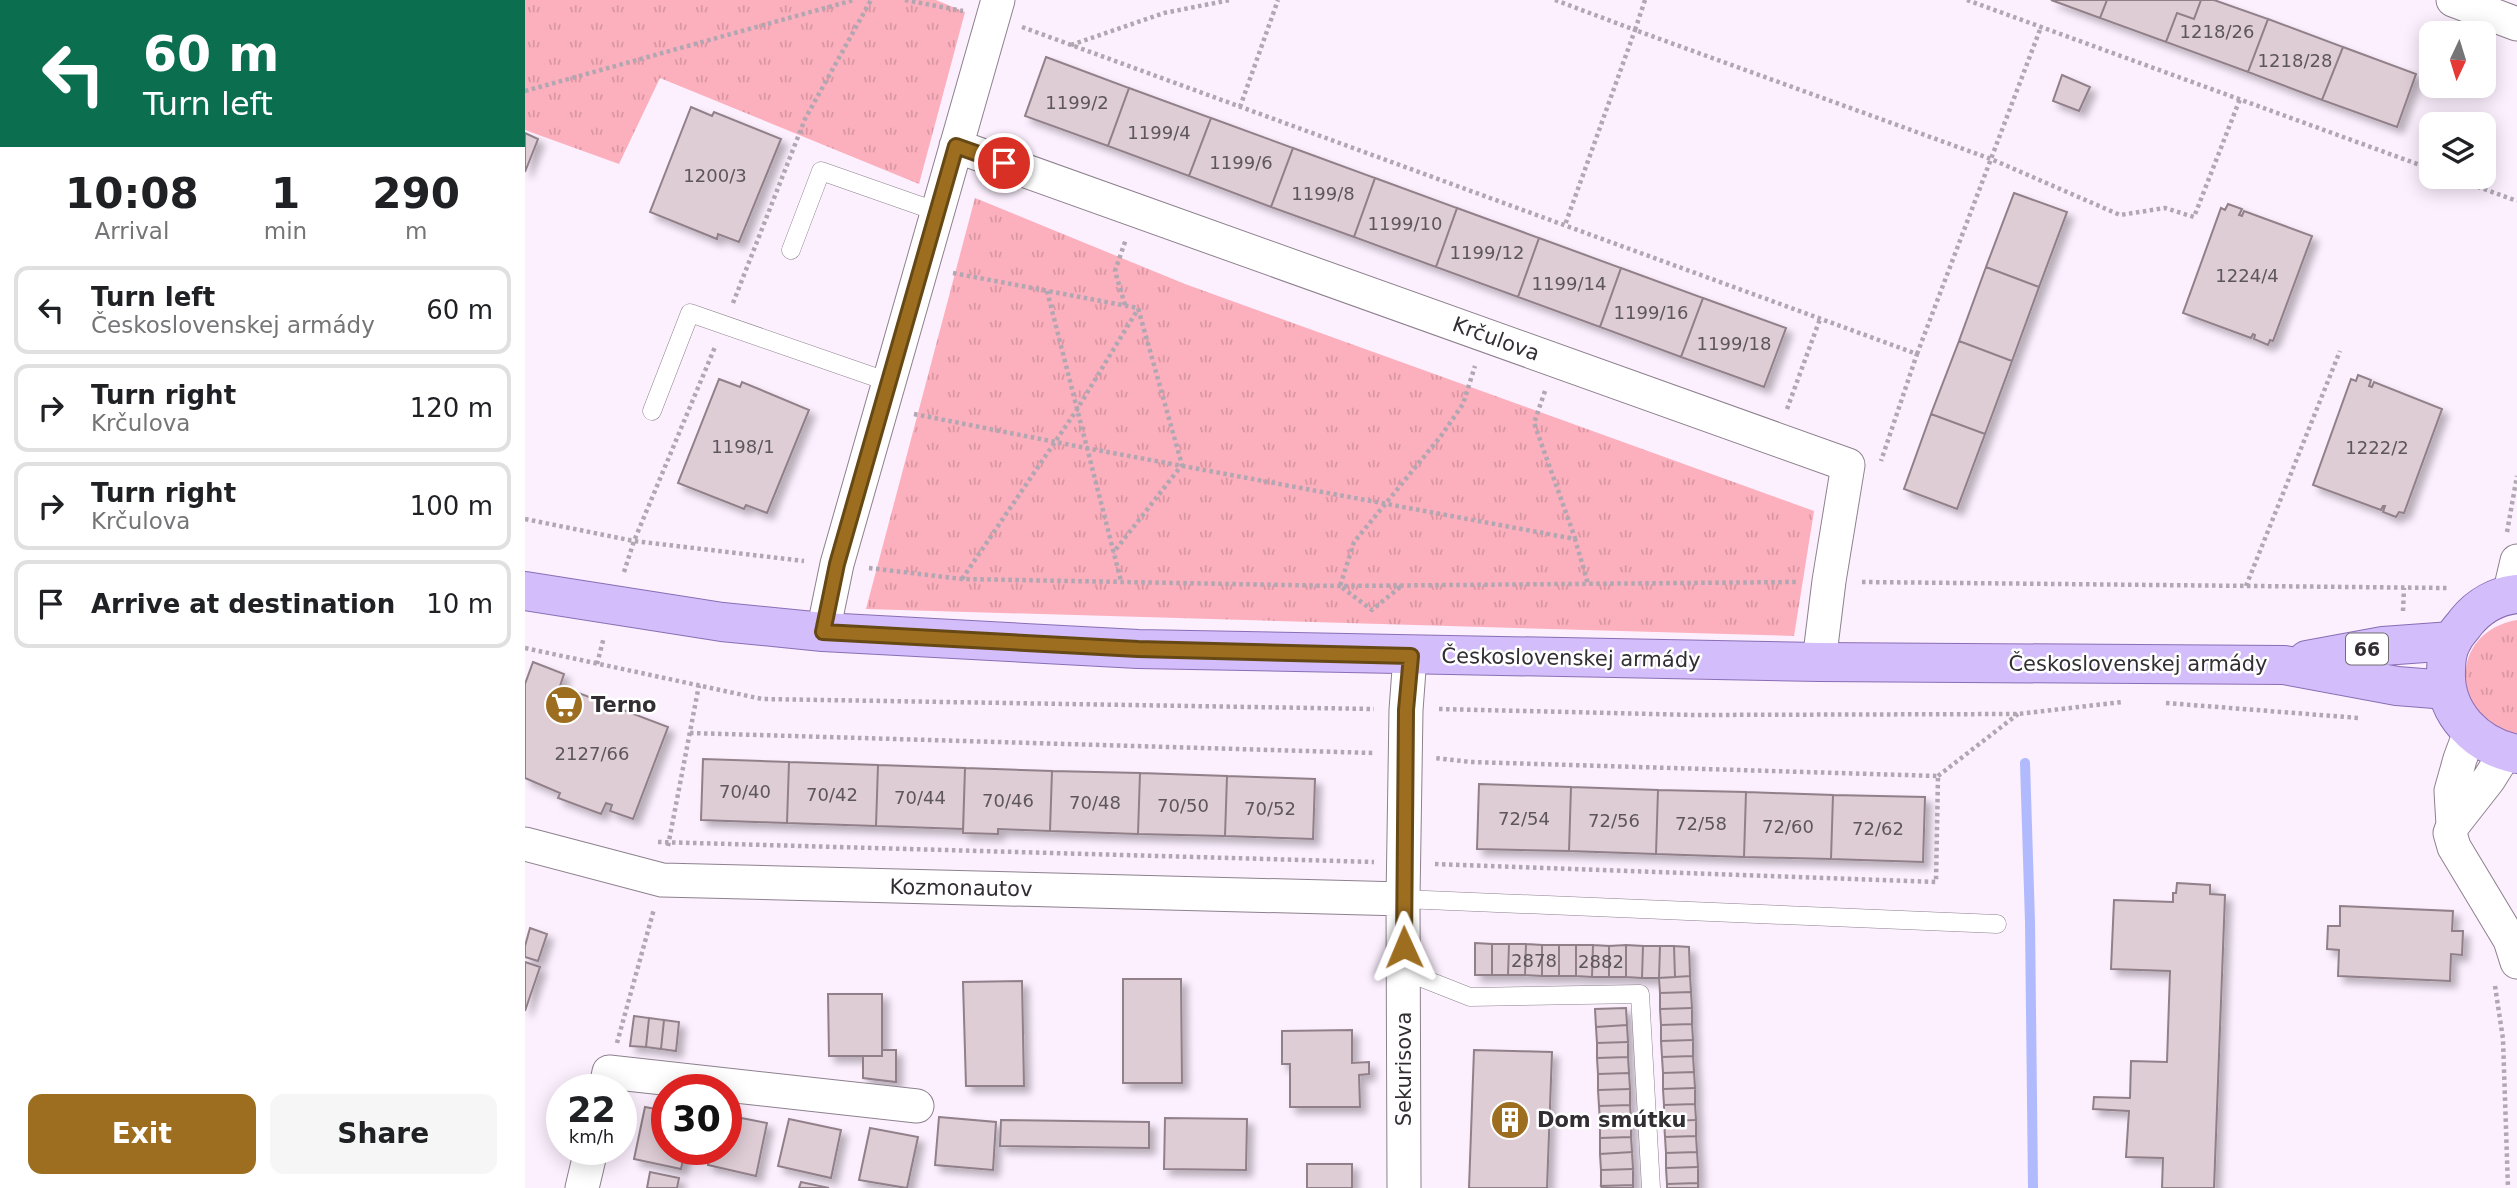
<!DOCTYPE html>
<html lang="en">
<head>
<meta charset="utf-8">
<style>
	:root { --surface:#fff; --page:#f6f6f6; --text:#202124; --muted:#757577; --line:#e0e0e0; --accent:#9d6e20 }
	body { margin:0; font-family:"DejaVu Sans",sans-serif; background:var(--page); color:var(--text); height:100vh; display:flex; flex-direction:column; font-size:26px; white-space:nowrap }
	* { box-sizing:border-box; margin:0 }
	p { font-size:23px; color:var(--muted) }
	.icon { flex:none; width:38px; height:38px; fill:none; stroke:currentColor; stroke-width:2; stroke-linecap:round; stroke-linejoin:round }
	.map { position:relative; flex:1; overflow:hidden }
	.sheet { display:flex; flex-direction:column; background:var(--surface); width:525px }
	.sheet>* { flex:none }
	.hud { background:#0b6e4f; color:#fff; overflow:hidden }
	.needle { width:46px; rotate:184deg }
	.controls { position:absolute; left:1894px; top:21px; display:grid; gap:14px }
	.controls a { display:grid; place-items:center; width:77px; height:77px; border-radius:14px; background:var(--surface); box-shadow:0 4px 18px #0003; font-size:35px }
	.speed { position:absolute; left:21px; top:1074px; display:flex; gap:14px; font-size:35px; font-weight:700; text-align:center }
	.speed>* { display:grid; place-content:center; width:91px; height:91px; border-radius:50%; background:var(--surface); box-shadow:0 4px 18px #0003; line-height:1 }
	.speed small { font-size:18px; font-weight:400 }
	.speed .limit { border:10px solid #d22; background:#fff; color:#111 }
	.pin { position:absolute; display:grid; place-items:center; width:60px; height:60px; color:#fff; margin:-30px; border:4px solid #fff; border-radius:50%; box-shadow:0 2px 7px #0007 }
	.me { position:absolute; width:77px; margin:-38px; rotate:359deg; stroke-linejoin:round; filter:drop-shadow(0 0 5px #0008) }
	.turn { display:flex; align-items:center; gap:24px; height:147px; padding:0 28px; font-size:32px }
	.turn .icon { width:91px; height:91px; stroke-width:2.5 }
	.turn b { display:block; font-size:49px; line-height:60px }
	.eta { display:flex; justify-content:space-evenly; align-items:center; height:119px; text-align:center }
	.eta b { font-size:42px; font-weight:600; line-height:49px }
	.button { display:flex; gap:14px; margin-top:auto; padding:14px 28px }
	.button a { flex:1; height:80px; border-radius:14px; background:var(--accent); color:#fff; font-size:28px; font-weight:600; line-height:80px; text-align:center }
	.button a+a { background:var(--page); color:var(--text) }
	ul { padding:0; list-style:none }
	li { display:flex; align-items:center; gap:21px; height:88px; margin:0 14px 10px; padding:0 14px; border:4px solid var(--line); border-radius:14px }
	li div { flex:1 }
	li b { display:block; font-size:26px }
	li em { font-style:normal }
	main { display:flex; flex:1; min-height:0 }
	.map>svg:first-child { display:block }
	.grass { fill:url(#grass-tufts) }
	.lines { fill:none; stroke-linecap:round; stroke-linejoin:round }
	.stream { stroke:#b0bafc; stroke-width:10 }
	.building { fill:#dfcdd6; stroke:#918089; stroke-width:2; filter:url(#shadow) }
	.service-casing { stroke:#8d818e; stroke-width:19 }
	.minor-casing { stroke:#8d818e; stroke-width:35 }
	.primary-casing { stroke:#896eb4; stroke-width:40 }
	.path { stroke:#b0a7b2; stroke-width:4.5; stroke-dasharray:3.5 3.5; stroke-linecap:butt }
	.service { stroke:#fff; stroke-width:18 }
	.minor { stroke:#fff; stroke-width:33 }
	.primary { stroke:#d4bdfb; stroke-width:38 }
	.route-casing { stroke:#664815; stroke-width:18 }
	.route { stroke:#9d6e20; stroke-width:12 }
	.labels { text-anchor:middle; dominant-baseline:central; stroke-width:5; stroke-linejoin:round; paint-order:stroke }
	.number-label { font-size:18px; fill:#5d565c }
	.shield { fill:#fff; stroke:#706d70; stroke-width:2 }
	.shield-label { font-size:19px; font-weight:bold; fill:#322e33 }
	.street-label { font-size:21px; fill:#322e33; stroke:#fff }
	.poi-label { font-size:21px; font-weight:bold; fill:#322e33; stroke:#fff; text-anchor:start }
</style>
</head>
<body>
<main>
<section class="sheet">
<div class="hud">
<div class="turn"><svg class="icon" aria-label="left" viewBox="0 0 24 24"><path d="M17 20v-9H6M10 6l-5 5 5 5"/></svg><div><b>60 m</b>Turn left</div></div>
</div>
<div class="eta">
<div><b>10:08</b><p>Arrival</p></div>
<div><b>1</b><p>min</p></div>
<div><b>290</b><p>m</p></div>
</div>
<ul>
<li><svg class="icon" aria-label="left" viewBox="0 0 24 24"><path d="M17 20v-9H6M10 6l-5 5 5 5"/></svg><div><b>Turn left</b><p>Československej armády</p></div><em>60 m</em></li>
<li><svg class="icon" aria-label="right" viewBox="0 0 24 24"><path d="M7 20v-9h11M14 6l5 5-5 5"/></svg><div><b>Turn right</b><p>Krčulova</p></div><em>120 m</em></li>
<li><svg class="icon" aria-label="right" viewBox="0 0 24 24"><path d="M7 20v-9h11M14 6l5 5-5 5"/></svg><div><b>Turn right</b><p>Krčulova</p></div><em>100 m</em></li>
<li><svg class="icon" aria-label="arrive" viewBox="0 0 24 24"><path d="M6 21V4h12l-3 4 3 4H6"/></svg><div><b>Arrive at destination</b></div><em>10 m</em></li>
</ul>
<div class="button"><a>Exit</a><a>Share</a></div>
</section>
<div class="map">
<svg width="1992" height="1188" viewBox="0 0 1992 1188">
	<defs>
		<pattern id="grass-tufts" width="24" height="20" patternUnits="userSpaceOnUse" patternTransform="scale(1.75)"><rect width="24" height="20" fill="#fcafbc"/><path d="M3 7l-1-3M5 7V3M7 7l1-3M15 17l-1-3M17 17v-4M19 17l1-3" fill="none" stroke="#d897a2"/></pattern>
		<filter id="shadow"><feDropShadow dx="6" dy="6" stdDeviation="3.5" flood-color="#0004"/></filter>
	</defs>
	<rect width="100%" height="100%" fill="#fceffe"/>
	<!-- grass -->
	<path class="grass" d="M0,0H411L440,12L394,184L135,78L94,164L0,130Z
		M450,198L660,284L1289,511L1269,636L341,609Z
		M1992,620V737C1924,717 1923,632 1992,620Z"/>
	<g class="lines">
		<!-- stream -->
		<path class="stream" d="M1500,763L1505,922L1508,1188"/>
	</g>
	<!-- building -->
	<path class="building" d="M1526,0H1582L1575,18Z
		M1582,0H1676L1669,19L1652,13L1641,42L1575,18Z
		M1676,0H1689L1743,19L1723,72L1641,42L1652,13L1669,19Z
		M1743,19L1818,47L1797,100L1723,72Z
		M1818,47L1891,74L1872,127L1797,100Z
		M521,57L604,88L583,146L500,116Z
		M1537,75L1565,87L1554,111L1528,101Z
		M604,88L686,118L664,176L583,146Z
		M166,107L187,116L189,112L256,139L214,242L193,234L192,239L125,212Z
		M686,118L768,148L746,207L664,176Z
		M0,133L13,139L0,172Z
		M768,148L850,178L829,237L746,207Z
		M850,178L932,208L911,267L829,237Z
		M1489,193L1542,212L1514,287L1461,267Z
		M1703,204L1717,209L1714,215L1717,216L1719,211L1787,236L1748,341L1745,340L1743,345L1729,339L1730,335L1728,334L1726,338L1658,313L1696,208L1700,210Z
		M932,208L1014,238L993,297L911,267Z
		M1014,238L1096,268L1075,327L993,297Z
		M1461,267L1514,287L1487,361L1434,341Z
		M1096,268L1178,298L1156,357L1075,327Z
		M1178,298L1261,328L1239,387L1156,357Z
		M1434,341L1487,361L1460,434L1406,414Z
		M1833,375L1846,380L1844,386L1847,387L1849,382L1917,409L1879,513L1874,512L1871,517L1858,512L1860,506H1858L1856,510L1788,485L1826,379L1831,381Z
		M194,379L215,387L217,382L284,410L242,513L221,505L219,509L153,483Z
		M1406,414L1460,434L1432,509L1379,489Z
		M8,662L39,674L35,686L143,727L108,819L85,811L87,805L81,803L76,814L33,798L35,793L0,778V684Z
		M178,759L264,762L262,823L176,820Z
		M264,762L353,765L351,826L262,823Z
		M353,765L440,768L438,829L351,826Z
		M440,768L527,771L525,831L473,829V834L438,833Z
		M527,771L615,773L613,834L525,831Z
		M615,773L702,776L700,836L613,834Z
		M702,776L790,779L788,839L700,836Z
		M954,784L1046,787L1044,851L952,849Z
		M1046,787L1133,790L1131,854L1044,851Z
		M1133,790L1221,792L1219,857L1131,854Z
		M1221,792L1308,795L1306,859L1219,857Z
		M1308,795L1400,797L1398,862L1306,859Z
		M1652,883L1685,885V894L1700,895L1689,1188H1637L1638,1158L1601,1157L1604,1111L1568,1109L1569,1097L1605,1098L1606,1061L1642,1062L1645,971L1586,969L1589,900L1648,902V893H1651Z
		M1815,906L1928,911L1927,931H1938L1937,955L1926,954L1925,981L1813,976L1814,950L1802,949L1803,926H1815Z
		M5,928L22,934L13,961L0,957V946Z
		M950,943L967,944V975H950Z
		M967,944H984L983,975H967Z
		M984,944H1001L1000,975H983Z
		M1001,944L1017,945V976L1000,975Z
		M1017,945H1034V976H1017Z
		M1034,945H1051V976H1034Z
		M1051,945H1068L1067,977L1051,976Z
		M1068,945L1084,946V977H1067Z
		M1101,945V977H1084V946Z
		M1101,945L1118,946L1117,978L1101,977Z
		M1118,946H1135L1134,978H1117Z
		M1135,946H1149L1150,977L1134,978Z
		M1149,946L1164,947L1165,976L1150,977Z
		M0,962L15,967L0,1011Z
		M1165,976L1166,992L1135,993L1134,978Z
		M598,979H656L657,1083H598Z
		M497,981L499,1086H441L438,982Z
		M1166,992L1167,1008L1135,1009V993Z
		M303,994H357V1056H304Z
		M1101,1008L1102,1025L1071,1027L1070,1009Z
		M1167,1008V1024L1136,1025L1135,1009Z
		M109,1016L124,1018L121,1047L105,1046Z
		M124,1018L139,1020L136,1049L121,1047Z
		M139,1020L154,1022L151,1051L136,1049Z
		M1167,1024L1168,1040L1136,1041V1025Z
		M1102,1025L1103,1042L1072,1043L1071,1027Z
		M827,1030V1063L844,1062V1074L834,1075L835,1107H765V1064H757V1031Z
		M1168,1040V1056L1137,1057L1136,1041Z
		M1103,1042V1057L1072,1058V1043Z
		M357,1050H371V1082L338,1078V1056H357Z
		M949,1050L1027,1052L1022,1188H944Z
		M1168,1056L1169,1072L1138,1073L1137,1057Z
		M1103,1057L1104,1073L1073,1074L1072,1058Z
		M1169,1072L1170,1088L1138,1089V1073Z
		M1104,1073L1105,1089L1073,1090V1074Z
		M1170,1088V1104L1139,1105L1138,1089Z
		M1105,1089V1105L1074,1106L1073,1090Z
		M1170,1104L1171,1120L1139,1121V1105Z
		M1105,1105L1106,1121L1075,1122L1074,1106Z
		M120,1107L142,1111V1150H160L156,1169L109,1159Z
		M201,1115L242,1123L231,1176L183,1165L186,1150H201Z
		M414,1117L471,1122L468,1170L410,1165Z
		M640,1118L722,1119L721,1170L639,1169Z
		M264,1119L316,1130L306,1178L253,1166Z
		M476,1120L624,1122V1148L475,1146Z
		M1171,1120V1136L1140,1137L1139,1121Z
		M1106,1121V1137L1075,1138V1122Z
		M345,1128L393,1137L382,1188L334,1180Z
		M1171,1136L1172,1152L1141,1153L1140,1137Z
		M1106,1137L1107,1152L1075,1154V1138Z
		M1107,1152L1108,1169L1076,1170L1075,1154Z
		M1172,1152L1173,1167L1141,1168V1153Z
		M782,1164H827V1188H782Z
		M1173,1167V1183L1142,1184L1141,1168Z
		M1108,1169V1185L1076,1186V1170Z
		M125,1172L154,1178L152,1188H122Z
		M276,1182L304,1188H274Z
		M1173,1183V1188H1142V1184Z
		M1108,1185V1188H1077L1076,1186Z"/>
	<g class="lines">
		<defs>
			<path id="service" d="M266,250L296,171L413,212
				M127,411L165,313L364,382
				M878,899L1472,924
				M879,971L945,997L1115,994L1126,1188"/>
			<path id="minor" d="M1928,0L1992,24
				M431,146L1323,465L1304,581L1294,662
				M1984,595L1992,561
				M298,632L312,564L473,0
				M1945,732L1935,759L1926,791L1928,825L1925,833L1929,847L1985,940L1992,962
				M1928,825L1964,779L1981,752
				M0,844L137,880L878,899
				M80,1090L84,1072L392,1106
				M57,1188L66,1150
				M879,1188L878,899L881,710L885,656"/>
			<path id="primary" d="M0,591L197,622L298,632L613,649L1294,662L1759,665L1872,686L1922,690
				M1992,594C1972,596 1954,606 1941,622C1937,628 1931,633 1928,640C1923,648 1921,661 1921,671C1919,714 1952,746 1992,754
				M1782,660L1858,646L1927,641"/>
		</defs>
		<!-- service casing -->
		<use href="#service" class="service-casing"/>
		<!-- minor casing -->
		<use href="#minor" class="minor-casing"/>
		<!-- primary casing -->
		<use href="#primary" class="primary-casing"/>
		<!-- path -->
		<path class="path" d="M380,0L438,11
			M1030,0L1110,30L1040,225
			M1120,0L1110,30L1466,159L1595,215L1640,208L1669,217L1715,99
			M1442,0L1906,169
			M497,27L1392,354L1356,461
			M546,45L639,13L705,0
			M0,91L329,0
			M715,107L753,0
			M1926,177L1992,201
			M428,273L613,308L657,465L588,553
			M522,291L596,581
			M208,303L280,119L346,0
			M600,305L590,271L601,239
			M1392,354L1516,27
			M1020,391L1009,423L1050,538
			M1262,409L1295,319
			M389,414L561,448L1050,539L1063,584
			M0,519L109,541L279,561
			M1982,532L1992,476
			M344,568L437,579L815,586L1272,582
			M99,572L109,541L190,347
			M437,579L551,411L613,309
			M1337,582L1923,588
			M1721,586L1815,351
			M875,587L847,610L815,586L829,542L916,436L938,404L950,366
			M1878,611L1879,588
			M0,648L237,699L849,709
			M72,664L79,637
			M1641,703L1834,718
			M914,709L1171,715L1493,714L1597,702
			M165,733L849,753
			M1413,776L1493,714
			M133,842L849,862
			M143,846L174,685
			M910,864L1411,882L1413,776L946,762L910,758
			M1970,986L1978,1039L1983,1188
			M92,1043L129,909"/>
		<!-- service -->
		<use href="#service" class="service"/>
		<!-- minor -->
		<use href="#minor" class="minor"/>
		<!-- primary -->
		<use href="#primary" class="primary"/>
	</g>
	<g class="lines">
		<defs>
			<path id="route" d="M479,163L431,146L312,564L298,632L613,649L886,656L881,710L879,947"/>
		</defs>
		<!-- route casing -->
		<use href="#route" class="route-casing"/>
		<!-- route -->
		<use href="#route" class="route"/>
	</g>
	<!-- icons -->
	<defs>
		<symbol id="supermarket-disc" viewBox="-11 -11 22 22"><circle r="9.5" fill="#9d6e20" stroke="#fff"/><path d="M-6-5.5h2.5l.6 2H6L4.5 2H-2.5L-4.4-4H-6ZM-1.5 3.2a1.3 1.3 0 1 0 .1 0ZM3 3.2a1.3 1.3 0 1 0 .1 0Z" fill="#fff"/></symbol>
		<symbol id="building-disc" viewBox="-11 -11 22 22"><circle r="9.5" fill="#9d6e20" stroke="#fff"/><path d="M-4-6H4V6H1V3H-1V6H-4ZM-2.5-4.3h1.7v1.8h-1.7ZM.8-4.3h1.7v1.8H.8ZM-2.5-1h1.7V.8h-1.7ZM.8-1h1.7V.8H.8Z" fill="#fff"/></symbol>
	</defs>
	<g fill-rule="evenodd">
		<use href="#supermarket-disc" x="17" y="683" width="44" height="44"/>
		<use href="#building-disc" x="963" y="1098" width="44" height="44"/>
	</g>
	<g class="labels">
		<!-- number labels -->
		<g class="number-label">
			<text x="1692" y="31">1218/26</text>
			<text x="1770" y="60">1218/28</text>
			<text x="552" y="102">1199/2</text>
			<text x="634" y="132">1199/4</text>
			<text x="716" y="162">1199/6</text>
			<text x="190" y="175">1200/3</text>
			<text x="798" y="193">1199/8</text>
			<text x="880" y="223">1199/10</text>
			<text x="962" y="252">1199/12</text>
			<text x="1722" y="275">1224/4</text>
			<text x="1044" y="283">1199/14</text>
			<text x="1126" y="312">1199/16</text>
			<text x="1209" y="343">1199/18</text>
			<text x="218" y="446">1198/1</text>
			<text x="1852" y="447">1222/2</text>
			<text x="67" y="753">2127/66</text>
			<text x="220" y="791">70/40</text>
			<text x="307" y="794">70/42</text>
			<text x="395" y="797">70/44</text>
			<text x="483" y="800">70/46</text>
			<text x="570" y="802">70/48</text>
			<text x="658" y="805">70/50</text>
			<text x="745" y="808">70/52</text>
			<text x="999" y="818">72/54</text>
			<text x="1089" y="820">72/56</text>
			<text x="1176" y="823">72/58</text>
			<text x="1263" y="826">72/60</text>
			<text x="1353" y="828">72/62</text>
			<text x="1009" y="960">2878</text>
			<text x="1076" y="961">2882</text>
		</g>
		<!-- shield labels -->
		<rect class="shield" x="1821" y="633.5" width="42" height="31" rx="5"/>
		<g class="shield-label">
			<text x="1842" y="649">66</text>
		</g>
		<!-- street labels -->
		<g class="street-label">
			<text transform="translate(971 339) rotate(20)">Krčulova</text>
			<text transform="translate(1046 658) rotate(1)">Československej armády</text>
			<text x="1613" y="664">Československej armády</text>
			<text transform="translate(436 888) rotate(1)">Kozmonautov</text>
			<text transform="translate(879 1069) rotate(-90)">Sekurisova</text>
		</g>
		<!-- poi labels -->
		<g class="poi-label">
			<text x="66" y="705">Terno</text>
			<text x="1012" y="1120">Dom smútku</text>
		</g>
	</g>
</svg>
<div class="controls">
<a><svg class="needle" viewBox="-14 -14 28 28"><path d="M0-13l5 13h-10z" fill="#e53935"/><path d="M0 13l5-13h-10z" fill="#757577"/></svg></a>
<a><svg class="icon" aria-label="layers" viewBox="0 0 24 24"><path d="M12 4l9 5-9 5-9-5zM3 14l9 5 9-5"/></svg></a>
</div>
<div class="speed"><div>22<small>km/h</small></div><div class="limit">30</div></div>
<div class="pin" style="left:479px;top:163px;background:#d93025"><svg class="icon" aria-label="arrive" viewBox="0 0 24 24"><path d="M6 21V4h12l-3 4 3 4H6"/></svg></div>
<svg class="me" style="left:879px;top:947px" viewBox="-20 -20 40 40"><path d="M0-17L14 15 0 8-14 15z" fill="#9d6e20" stroke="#fff" stroke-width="4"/></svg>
</div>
</main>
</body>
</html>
